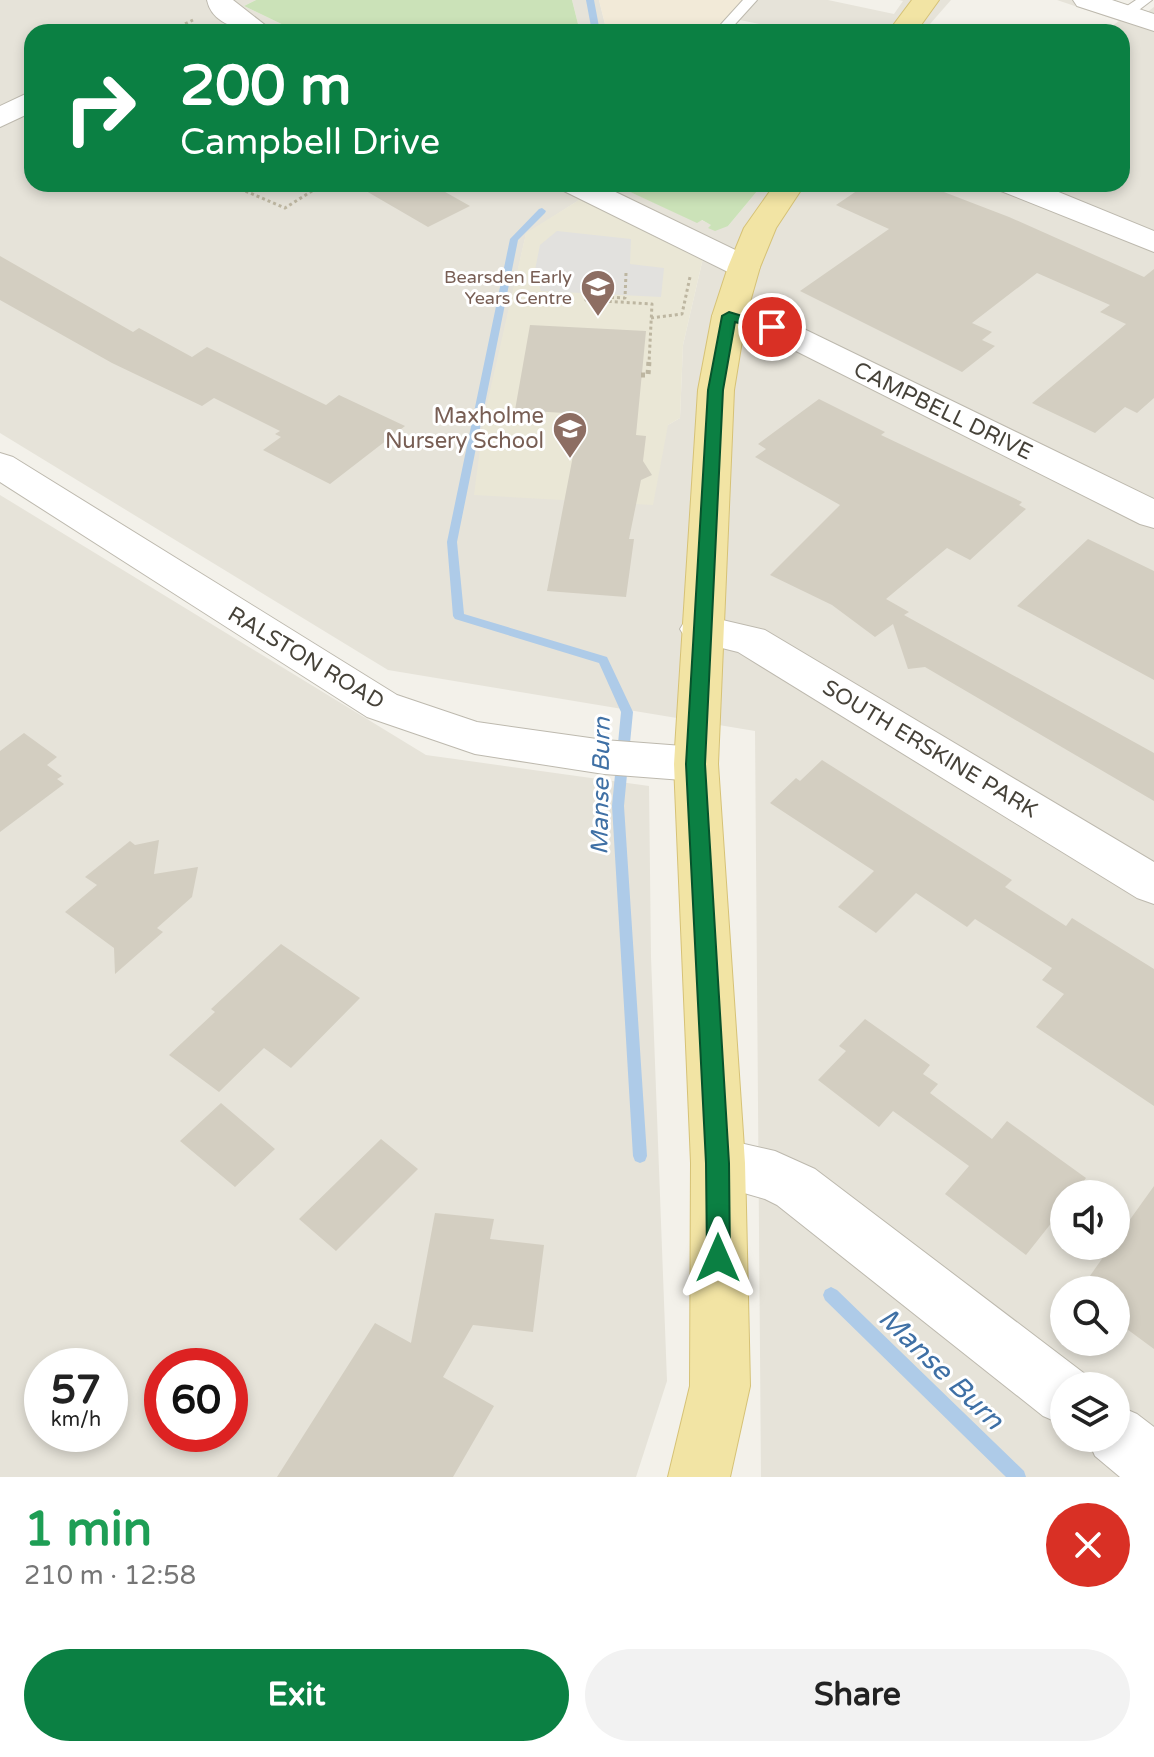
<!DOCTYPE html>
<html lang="en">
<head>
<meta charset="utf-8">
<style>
	:root { --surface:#fff; --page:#f2f2f2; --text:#222; --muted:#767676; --accent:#0b8043 }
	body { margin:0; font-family:"Varela Round",sans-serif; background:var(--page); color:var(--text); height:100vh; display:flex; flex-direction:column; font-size:30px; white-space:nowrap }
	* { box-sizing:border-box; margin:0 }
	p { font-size:26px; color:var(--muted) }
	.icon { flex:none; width:44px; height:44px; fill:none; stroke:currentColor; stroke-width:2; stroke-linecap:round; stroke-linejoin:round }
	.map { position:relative; height:1477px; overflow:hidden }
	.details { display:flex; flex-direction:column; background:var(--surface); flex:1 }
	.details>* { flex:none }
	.hud { position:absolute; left:24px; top:24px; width:1106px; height:168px; border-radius:24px; box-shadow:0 4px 12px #0003; background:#0b8043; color:#fff; overflow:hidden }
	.buttons { position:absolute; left:1050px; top:1180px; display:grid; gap:16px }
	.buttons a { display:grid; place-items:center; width:80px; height:80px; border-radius:50%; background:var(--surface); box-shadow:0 4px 12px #0003; font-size:40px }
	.speed { position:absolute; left:24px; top:1348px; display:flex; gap:16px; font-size:40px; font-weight:700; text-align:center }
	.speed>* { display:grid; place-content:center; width:104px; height:104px; border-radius:50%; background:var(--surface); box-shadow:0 4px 12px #0003; line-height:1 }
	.speed small { font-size:20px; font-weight:400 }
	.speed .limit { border:12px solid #d22; background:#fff; color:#111 }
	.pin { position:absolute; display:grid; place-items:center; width:68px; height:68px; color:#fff; margin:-34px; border:4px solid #fff; border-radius:50%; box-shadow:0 2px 8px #0007 }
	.me { position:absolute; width:88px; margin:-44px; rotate:0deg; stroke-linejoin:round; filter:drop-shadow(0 0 6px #0008) }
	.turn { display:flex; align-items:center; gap:28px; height:168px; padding:0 24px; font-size:36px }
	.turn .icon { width:104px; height:104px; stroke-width:2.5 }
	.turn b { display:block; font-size:56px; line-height:68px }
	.round { display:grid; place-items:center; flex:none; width:84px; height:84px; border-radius:42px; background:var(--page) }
	.summary { display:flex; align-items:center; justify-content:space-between; height:136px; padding:0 24px }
	h1 { font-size:48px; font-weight:800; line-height:60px; color:#1e9e55 }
	.cta { display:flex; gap:16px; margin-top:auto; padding:16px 24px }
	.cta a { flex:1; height:92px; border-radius:48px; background:var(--accent); color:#fff; font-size:32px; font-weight:800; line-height:92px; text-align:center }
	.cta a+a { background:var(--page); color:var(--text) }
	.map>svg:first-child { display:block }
	.residential { fill:#e6e3d9; fill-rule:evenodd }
	.commercial { fill:#f2ead8 }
	.education { fill:#eae7d6 }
	.green { fill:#cbe2b8 }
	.parking { fill:#e2e1de }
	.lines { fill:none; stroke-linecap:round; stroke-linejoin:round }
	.stream { fill:#aecbe8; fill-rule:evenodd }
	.building { fill:#d3cec1 }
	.service-casing { stroke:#bdb9ae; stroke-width:2 }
	.minor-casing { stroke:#bdb9ae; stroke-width:2 }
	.tertiary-casing { stroke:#bdb9ae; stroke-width:2 }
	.primary-casing { stroke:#d6c276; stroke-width:2 }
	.path-far1 { stroke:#bdb6a1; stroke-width:3; stroke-dasharray:3 3; stroke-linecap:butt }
	.path { stroke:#bdb6a1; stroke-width:5; stroke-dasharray:4 4; stroke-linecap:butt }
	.service { fill:#fff; fill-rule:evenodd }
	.minor { fill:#fff; fill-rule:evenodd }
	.tertiary { fill:#fff; fill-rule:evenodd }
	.primary { fill:#f2e4a4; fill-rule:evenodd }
	.route { fill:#0b8043; stroke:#07532c; stroke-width:2 }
	.labels { text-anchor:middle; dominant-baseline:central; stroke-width:6; stroke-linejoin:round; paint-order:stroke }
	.far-education-label { font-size:18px; fill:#785e54; stroke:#fff; text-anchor:end }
	.street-label { font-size:22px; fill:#464239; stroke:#fff }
	.education-label { font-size:22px; fill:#785e54; stroke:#fff; text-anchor:end }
	.water-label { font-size:24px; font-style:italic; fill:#3f70a5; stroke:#fff }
	.near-water-label { font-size:28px; font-style:italic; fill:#3f70a5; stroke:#fff }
</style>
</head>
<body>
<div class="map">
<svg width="1154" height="1477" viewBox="0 0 1154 1477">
	<rect width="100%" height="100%" fill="#f3f1ea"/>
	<!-- residential -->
	<path class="residential" d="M0,0H256L244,6L298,32H32V184H613L697,222L701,220L712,225L728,226L763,184H1122V32H1104L1119,21L1057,0H1110L1146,13L1154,7V1477H761L755,731L388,670L0,433ZM587,195L703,258L683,345L680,418L668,425L485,417L526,234ZM1064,1194H1116V1246H1064ZM1064,1290H1116V1342H1064ZM1064,1386H1116V1438H1064Z
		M572,0H599L607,32H580Z
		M745,0H828L894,14L903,1L899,0H951L923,32H797L740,20L730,32H715Z
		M0,495L426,755L649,786L651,957L667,1381L636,1477H0ZM42,1366H110V1434H42ZM162,1366H230V1434H162Z"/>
	<!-- commercial -->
	<path class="commercial" d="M599,0H745L715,32H607Z"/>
	<!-- education -->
	<path class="education" d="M587,195L703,258L683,345L680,418L668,425L653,505L474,495L484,417L526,233Z"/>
	<!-- green -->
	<path class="green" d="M256,0H572L580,32H298L244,6Z
		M613,184H763L728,226L715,231L708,228L711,225L702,220L697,223Z"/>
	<!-- parking -->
	<path class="parking" d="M557,231L631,239L630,264L664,268L661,297L541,291L535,270L540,245Z"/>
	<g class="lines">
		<!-- stream -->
		<path class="stream" d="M586,0H594L600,32H592Z
			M542,208L546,211L545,213L518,240L457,542L464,614L607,657L633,712L624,806L647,1156L645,1161L640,1163L635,1161L633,1156L612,806L621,712L599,663L455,619L453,616L447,542L510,239L539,209Z
			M831,1287L837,1290L1024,1471L1026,1477H1006L825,1300L823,1295L825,1290Z"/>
	</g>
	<!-- building -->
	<path class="building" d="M354,184H431L470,206L428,227Z
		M867,184H923L1009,217L1144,277L1154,269V398L1137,413L1125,407L1095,433L1032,403L1126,324L1100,312L1110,305L1037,273L972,323L992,332L982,340L995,346L962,372L800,291L889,229L836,205Z
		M0,256L133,332L139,328L192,357L207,347L326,405L339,395L405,426L330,484L263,450L281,437L275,434L280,431L214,398L202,406L112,363L0,300Z
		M530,325L646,331L636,435L646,436L643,461L652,475L641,480L629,539H634L626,597L547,591L581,414L515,410Z
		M819,399L885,432L881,435L1022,502L1019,505L1026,509L970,560L947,548L886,599L909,612L904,615L1154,753V801L925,667L908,669L893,624L875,637L832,605L770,575L840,505L755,457L766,449L758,444Z
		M1088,539L1154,571V680L1017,606Z
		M24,733L57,757L47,765L62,776L57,779L64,784L0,832V751Z
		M822,760L1012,880L1005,887L1066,926L1072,918L1154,969V1106L1036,1027L1064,994L1042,980L1052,968L975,919L967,927L916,893L876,933L838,907L874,871L770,803L796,778L800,781Z
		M159,840L154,874L198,867L192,897L157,928L163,932L115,974L114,948L65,912L97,885L85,877L130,841L135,845Z
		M281,944L360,998L291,1068L264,1048L219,1092L169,1055L215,1012L211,1009Z
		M865,1019L930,1065L923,1074L938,1084L930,1093L992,1139L1007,1121L1086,1178L1074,1194H1064V1207L1026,1255L945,1194L969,1166L893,1111L879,1127L818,1080L846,1051L839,1046Z
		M221,1103L275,1149L235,1187L180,1141Z
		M381,1139L418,1169L336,1251L299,1219Z
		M1154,1186V1349L1116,1321V1290H1080L1111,1246H1116V1239Z
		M435,1213L494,1219L490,1239L544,1245L533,1332L473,1325L443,1377L494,1406L453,1477H277L375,1323L411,1343Z"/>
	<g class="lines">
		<defs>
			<path id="service" d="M743,0H757L728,32H714Z
				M1136,0H1152L1131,16H1121V10Z"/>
			<path id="minor" d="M1073,0H1112L1154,14V31L1077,6Z
				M32,91V112L0,127V106Z
				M997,184H1039L1154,231V252L1001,191Z
				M729,306L770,315L806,330L1154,499V528L1140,524L782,344L748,330L717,323L712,316L717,309Z
				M0,453L13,457L397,695L477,722L604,740L696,747L712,752L718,764L712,776L696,781L604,774L475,754L367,717L0,482Z
				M701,615L765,630L1154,862V904L1137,898L738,652L686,639L680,629L686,619Z
				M718,1138L775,1151L815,1169L1085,1374L1090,1386H1064V1425L1043,1416L777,1205L765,1199L699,1180L691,1163L699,1146Z
				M1116,1405L1137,1414L1154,1427V1477H1120L1095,1456L1087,1438H1116Z"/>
			<path id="tertiary" d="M207,0H233L274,32C251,32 213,29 207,0Z
				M560,184H599L756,260L760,267L756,274L744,277L732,274L564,191Z"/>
			<path id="primary" d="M912,0H939L916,32H888Z
				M775,184H805L776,228L760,267L746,316L734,390L718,764L745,1163L750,1386L730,1477H668L690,1386L691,1163L674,764L698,390L712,316L728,267L744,228Z"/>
		</defs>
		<!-- service casing -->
		<use href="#service" class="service-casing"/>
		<!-- minor casing -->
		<use href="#minor" class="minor-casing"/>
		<!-- tertiary casing -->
		<use href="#tertiary" class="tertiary-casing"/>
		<!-- primary casing -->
		<use href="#primary" class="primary-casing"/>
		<!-- path-far1 -->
		<path class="path-far1" d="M169,32L193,20
			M229,184L285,208L323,184
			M626,273L625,298L587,296L586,300L652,304L649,363
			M651,318L682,314L690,277"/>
		<!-- path -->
		<path class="path" d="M641,375H648L649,361"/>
		<!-- service -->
		<use href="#service" class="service"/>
		<!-- minor -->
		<use href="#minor" class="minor"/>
		<!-- tertiary -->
		<use href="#tertiary" class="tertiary"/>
		<!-- primary -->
		<use href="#primary" class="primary"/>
	</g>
	<!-- route -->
	<path class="route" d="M729,312L779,327L772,332L735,322L723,390L705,764L729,1163L730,1258L727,1266L718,1269L710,1266L707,1258L706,1163L686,764L708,390L722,316Z"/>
	<!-- icons -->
	<defs>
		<symbol id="school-pin" viewBox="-11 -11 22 30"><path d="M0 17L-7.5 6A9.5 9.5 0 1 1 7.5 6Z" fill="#8d6e63" stroke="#fff"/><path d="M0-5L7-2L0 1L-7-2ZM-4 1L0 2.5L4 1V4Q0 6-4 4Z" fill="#fff"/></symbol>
	</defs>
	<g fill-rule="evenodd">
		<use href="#school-pin" x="578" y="267" width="40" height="54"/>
		<use href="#school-pin" x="550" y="409" width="40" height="54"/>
	</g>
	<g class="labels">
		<!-- far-education labels -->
		<g class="far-education-label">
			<text x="572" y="277">Bearsden Early<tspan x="572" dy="21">Years Centre</tspan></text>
		</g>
		<!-- street labels -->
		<g class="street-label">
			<text transform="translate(943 411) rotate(26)">CAMPBELL DRIVE</text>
			<text transform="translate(306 658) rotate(31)">RALSTON ROAD</text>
			<text transform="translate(930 749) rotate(31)">SOUTH ERSKINE PARK</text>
		</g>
		<!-- education labels -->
		<g class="education-label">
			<text x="544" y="416">Maxholme<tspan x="544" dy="25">Nursery School</tspan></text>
		</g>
		<!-- water labels -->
		<g class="water-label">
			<text transform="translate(601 786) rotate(-89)">Manse Burn</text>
		</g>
		<!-- near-water labels -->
		<g class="near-water-label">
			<text transform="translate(941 1369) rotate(44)">Manse Burn</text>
		</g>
	</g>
</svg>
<div class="buttons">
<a><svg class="icon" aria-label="sound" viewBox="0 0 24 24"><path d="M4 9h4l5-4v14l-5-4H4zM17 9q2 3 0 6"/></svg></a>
<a><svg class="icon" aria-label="search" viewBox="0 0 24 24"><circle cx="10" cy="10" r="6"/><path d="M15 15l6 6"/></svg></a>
<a><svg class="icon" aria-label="layers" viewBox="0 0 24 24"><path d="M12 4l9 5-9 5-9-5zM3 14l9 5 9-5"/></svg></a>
</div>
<div class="speed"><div>57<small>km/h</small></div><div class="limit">60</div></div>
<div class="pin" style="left:772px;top:327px;background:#d93025"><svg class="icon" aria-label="arrive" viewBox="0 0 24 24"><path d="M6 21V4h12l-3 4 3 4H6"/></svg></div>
<svg class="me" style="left:718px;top:1258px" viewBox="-20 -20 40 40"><path d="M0-17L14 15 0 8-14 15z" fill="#0b8043" stroke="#fff" stroke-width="4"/></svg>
<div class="hud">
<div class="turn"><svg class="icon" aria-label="right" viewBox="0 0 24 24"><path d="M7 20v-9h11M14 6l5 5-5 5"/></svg><div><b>200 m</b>Campbell Drive</div></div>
</div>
</div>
<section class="details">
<div class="summary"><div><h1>1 min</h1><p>210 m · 12:58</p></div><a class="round" style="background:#d93025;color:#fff"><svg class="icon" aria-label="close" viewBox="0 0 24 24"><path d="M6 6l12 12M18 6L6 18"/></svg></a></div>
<div class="cta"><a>Exit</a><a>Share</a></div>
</section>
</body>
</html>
